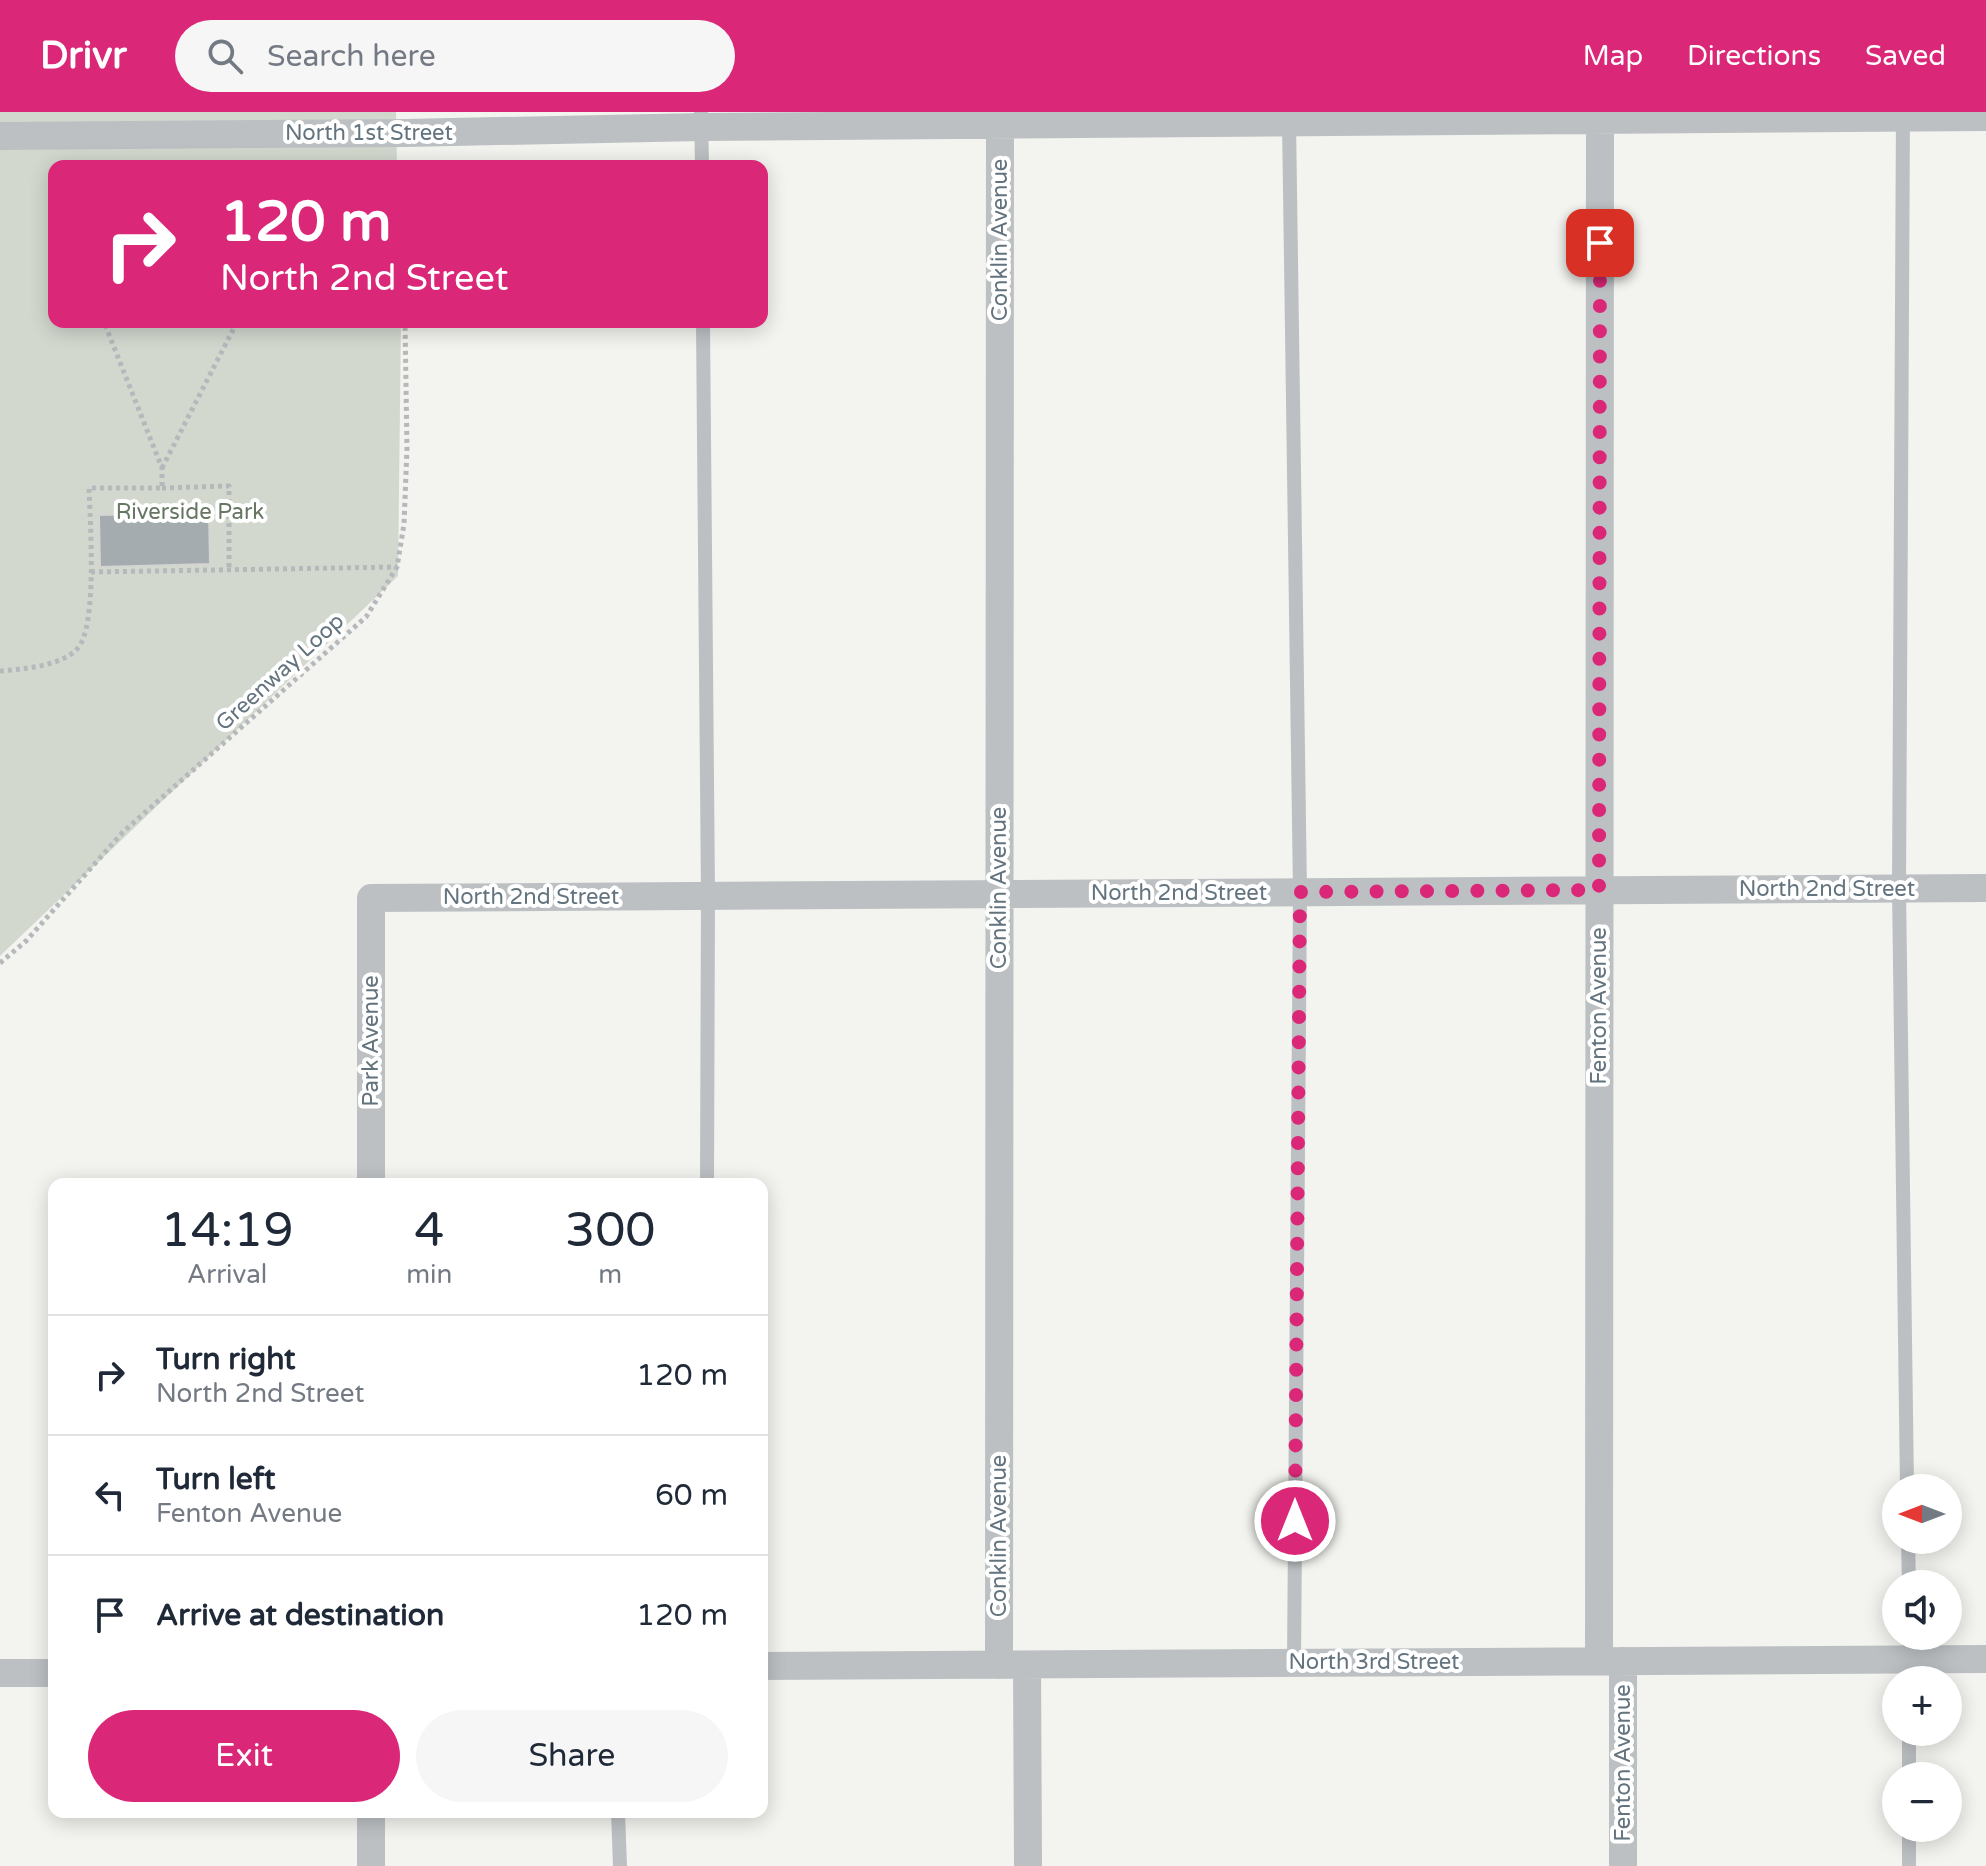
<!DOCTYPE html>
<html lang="en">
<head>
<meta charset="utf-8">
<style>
	:root { --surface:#fff; --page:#f6f6f7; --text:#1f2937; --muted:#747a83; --line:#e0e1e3; --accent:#db2777 }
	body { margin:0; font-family:"Varela Round",sans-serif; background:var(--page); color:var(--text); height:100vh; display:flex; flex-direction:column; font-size:30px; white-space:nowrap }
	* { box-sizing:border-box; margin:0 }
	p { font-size:26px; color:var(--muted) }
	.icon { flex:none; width:44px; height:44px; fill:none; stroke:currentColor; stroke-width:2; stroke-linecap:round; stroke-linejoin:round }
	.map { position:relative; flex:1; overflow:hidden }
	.side { position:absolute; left:48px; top:1066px; width:720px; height:640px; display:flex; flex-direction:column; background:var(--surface); border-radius:16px; box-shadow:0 4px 20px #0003 }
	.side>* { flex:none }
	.hud { position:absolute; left:48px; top:48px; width:720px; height:168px; border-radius:16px; box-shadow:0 4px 20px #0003; background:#db2777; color:#fff; overflow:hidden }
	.needle { width:52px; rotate:270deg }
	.tools { position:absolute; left:1882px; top:1362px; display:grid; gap:16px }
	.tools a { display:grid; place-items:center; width:80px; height:80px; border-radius:50%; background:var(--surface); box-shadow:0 4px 20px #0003; font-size:40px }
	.pin { position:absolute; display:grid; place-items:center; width:68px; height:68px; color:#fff; margin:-34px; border-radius:16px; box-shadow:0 4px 12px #0006 }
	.me { position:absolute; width:88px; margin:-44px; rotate:0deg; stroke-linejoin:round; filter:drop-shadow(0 0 6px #0008) }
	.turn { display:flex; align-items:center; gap:28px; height:168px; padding:0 40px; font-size:36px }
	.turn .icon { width:104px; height:104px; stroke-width:2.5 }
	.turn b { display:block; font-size:56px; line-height:68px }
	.eta { display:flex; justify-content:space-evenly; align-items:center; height:136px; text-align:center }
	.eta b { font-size:48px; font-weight:600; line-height:56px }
	.cta { display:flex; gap:16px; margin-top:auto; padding:16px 40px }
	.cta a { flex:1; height:92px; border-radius:48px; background:var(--accent); color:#fff; font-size:32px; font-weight:600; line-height:92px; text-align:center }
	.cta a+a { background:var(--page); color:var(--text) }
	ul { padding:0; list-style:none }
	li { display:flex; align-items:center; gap:24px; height:120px; padding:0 40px; border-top:2px solid var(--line) }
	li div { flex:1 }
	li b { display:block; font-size:30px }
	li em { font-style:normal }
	header { display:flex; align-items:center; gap:48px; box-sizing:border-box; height:112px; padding:0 40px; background:var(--accent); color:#fff }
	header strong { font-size:38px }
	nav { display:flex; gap:44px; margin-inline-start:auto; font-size:28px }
	.search { width:560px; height:72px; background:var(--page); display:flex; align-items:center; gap:20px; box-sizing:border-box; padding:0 28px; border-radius:44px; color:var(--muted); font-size:30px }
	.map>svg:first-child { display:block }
	.green { fill:#d3d8cf }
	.building { fill:#a4acb0; stroke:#d4d4d2; stroke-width:2 }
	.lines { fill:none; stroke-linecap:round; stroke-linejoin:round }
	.path { stroke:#b6b9bb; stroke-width:5; stroke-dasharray:4 4; stroke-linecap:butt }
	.lane { stroke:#bcc0c3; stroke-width:14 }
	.street { stroke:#bcc0c3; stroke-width:28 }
	.route { stroke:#db2777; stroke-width:14; stroke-dasharray:0 25.2 }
	.labels { text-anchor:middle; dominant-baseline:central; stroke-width:8; stroke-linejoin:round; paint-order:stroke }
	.street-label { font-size:22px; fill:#64747f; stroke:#fff }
	.park-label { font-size:22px; fill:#677662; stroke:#fff }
</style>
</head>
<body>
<header>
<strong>Drivr</strong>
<div class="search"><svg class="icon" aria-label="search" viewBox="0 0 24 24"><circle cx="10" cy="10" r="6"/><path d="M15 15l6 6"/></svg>Search here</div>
<nav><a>Map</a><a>Directions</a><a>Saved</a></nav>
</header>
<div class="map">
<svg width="1986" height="1754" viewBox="0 0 1986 1754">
	<rect width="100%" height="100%" fill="#f3f3ef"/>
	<!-- green -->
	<path class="green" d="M0,0H396L397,54H54V210H401L398,464L0,844Z"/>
	<!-- building -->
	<path class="building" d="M209,401L210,452L100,455L99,403Z"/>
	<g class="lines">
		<!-- path -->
		<path class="path" d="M162,356L237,210
			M162,376L229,374V457
			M91,460L397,455
			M0,559C23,557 61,554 77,537C98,516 90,408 89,376H162V356L104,210
			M0,851L26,829L123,720L366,505L397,455L404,412L407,336L405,210"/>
		<!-- lane -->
		<path class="lane" d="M701,0L702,54
			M1903,0L1899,776L1907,1376
			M1289,8L1300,780L1294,1551
			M703,210L708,783L707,1072
			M1908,1428L1909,1472
			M1909,1524L1910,1568
			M1909,1664V1620
			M618,1700L620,1754
			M1909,1754V1716"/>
		<!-- street -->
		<path class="street" d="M0,24L405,21L701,15L1986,5
			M371,1072V786L1986,776
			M1599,1548L1600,0
			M1623,1549V1754
			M999,1553L1000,0
			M1027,1553L1028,1754
			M762,1554L1986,1547
			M0,1561H54
			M371,1700V1754"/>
	</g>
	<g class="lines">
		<!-- route -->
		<path class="route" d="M1295,1409L1300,780L1599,778L1600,131"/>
	</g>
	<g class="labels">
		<!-- street labels -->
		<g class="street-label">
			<text x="369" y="21">North 1st Street</text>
			<text transform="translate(1000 128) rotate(-90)">Conklin Avenue</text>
			<text transform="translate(280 560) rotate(-42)">Greenway Loop</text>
			<text transform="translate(999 776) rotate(-90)">Conklin Avenue</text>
			<text x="1827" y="777">North 2nd Street</text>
			<text x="1179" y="781">North 2nd Street</text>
			<text x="531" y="785">North 2nd Street</text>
			<text transform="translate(1599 894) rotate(-90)">Fenton Avenue</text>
			<text transform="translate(371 929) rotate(-90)">Park Avenue</text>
			<text transform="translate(999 1424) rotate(-90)">Conklin Avenue</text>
			<text x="1374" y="1550">North 3rd Street</text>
			<text transform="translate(1623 1651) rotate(-90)">Fenton Avenue</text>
		</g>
		<!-- park labels -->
		<g class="park-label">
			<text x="190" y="400">Riverside Park</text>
		</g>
	</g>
</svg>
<div class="tools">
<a><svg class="needle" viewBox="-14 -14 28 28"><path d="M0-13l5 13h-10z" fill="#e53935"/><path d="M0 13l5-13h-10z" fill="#747a83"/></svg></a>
<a><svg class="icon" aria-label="sound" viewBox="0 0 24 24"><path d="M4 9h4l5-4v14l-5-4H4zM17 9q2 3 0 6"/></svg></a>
<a>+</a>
<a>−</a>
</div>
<div class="pin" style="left:1600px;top:131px;background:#d93025"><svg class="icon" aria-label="arrive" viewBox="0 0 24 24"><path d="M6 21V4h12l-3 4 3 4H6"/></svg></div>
<svg class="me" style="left:1295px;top:1409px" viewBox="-20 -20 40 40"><circle r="17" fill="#db2777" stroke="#fff" stroke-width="3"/><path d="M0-11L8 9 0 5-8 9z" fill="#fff"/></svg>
<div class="hud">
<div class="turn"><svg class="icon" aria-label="right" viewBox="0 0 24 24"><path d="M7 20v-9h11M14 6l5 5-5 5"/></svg><div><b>120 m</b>North 2nd Street</div></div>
</div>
<section class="side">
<div class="eta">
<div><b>14:19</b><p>Arrival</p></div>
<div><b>4</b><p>min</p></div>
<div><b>300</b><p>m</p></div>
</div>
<ul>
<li><svg class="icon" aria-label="right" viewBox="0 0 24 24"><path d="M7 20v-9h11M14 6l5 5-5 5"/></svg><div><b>Turn right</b><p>North 2nd Street</p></div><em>120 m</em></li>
<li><svg class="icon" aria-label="left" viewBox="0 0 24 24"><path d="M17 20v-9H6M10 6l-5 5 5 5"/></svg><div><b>Turn left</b><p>Fenton Avenue</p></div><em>60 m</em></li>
<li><svg class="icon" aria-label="arrive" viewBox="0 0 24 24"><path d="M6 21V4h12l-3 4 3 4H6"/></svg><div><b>Arrive at destination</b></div><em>120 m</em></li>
</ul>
<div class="cta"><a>Exit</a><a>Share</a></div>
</section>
</div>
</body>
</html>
